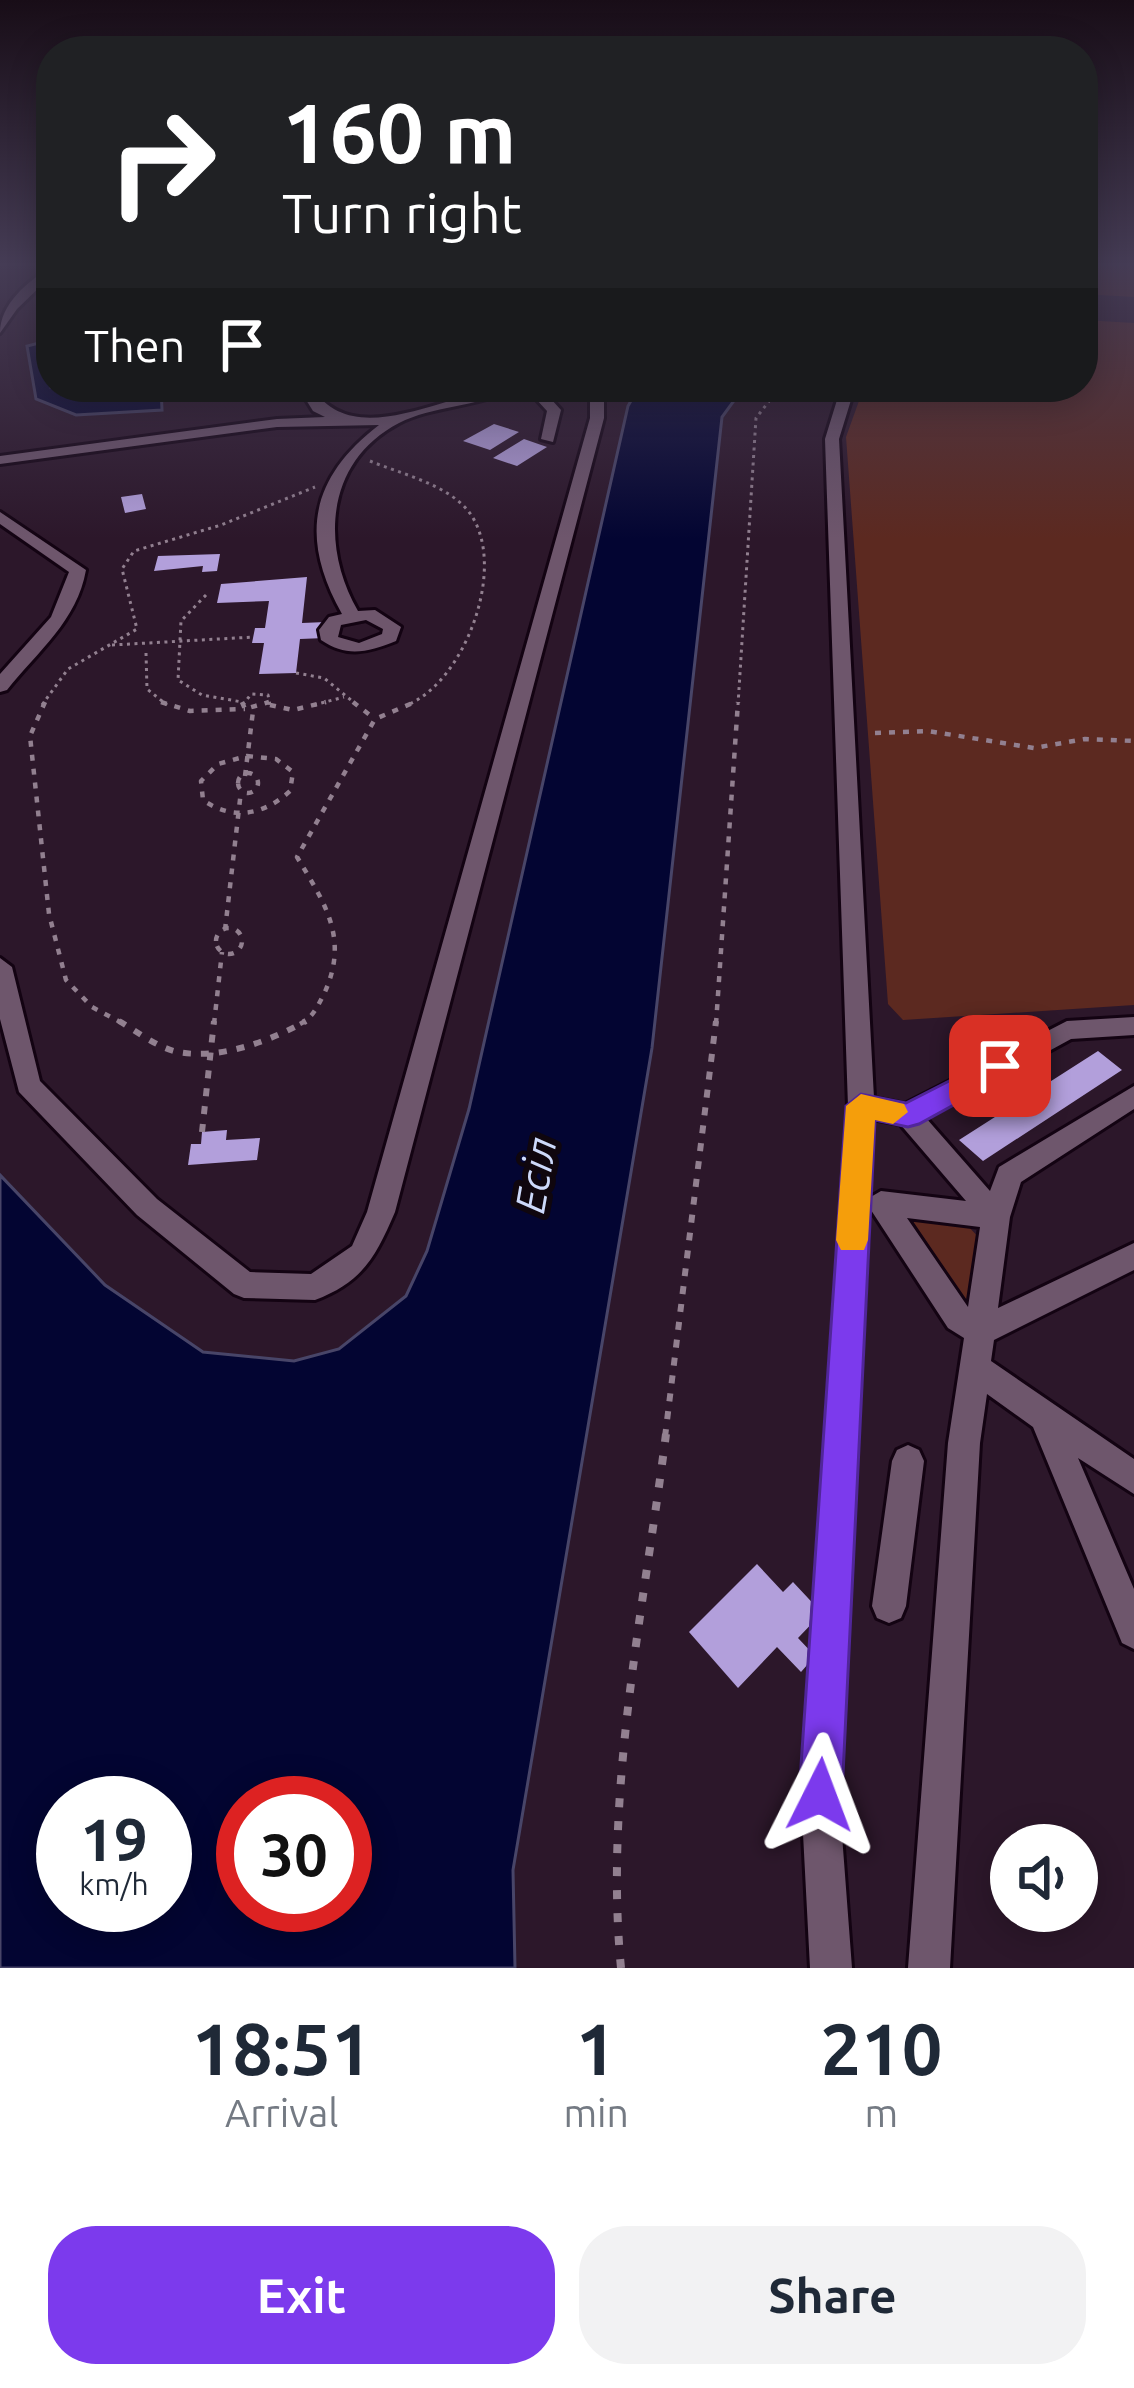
<!DOCTYPE html>
<html lang="en">
<head>
<meta charset="utf-8">
<style>
	:root { --surface:#fff; --page:#f2f2f3; --text:#1f2937; --muted:#747a83; --accent:#7c3aed }
	body { margin:0; font-family:Ubuntu,sans-serif; background:var(--page); color:var(--text); height:100vh; display:flex; flex-direction:column; font-size:45px; white-space:nowrap }
	* { box-sizing:border-box; margin:0 }
	p { font-size:39px; color:var(--muted) }
	.icon { flex:none; width:66px; height:66px; fill:none; stroke:currentColor; stroke-width:2; stroke-linecap:round; stroke-linejoin:round }
	.map { position:relative; height:1968px; overflow:hidden }
	.sheet { display:flex; flex-direction:column; background:var(--surface); flex:1 }
	.sheet>* { flex:none }
	.banner { position:absolute; left:36px; top:36px; width:1062px; height:366px; border-radius:48px; box-shadow:0 6px 30px #0003; background:#202124; color:#fff; overflow:hidden }
	.fabs { position:absolute; left:990px; top:1824px; display:grid; gap:24px }
	.fabs a { display:grid; place-items:center; width:108px; height:108px; border-radius:50%; background:var(--surface); box-shadow:0 6px 30px #0003; font-size:60px }
	.speed { position:absolute; left:36px; top:1776px; display:flex; gap:24px; font-size:60px; font-weight:700; text-align:center }
	.speed>* { display:grid; place-content:center; width:156px; height:156px; border-radius:50%; background:var(--surface); box-shadow:0 6px 30px #0003; line-height:1 }
	.speed small { font-size:30px; font-weight:400 }
	.speed .limit { border:18px solid #d22; background:#fff; color:#111 }
	.pin { position:absolute; display:grid; place-items:center; width:102px; height:102px; color:#fff; margin:-51px; border-radius:24px; box-shadow:0 6px 18px #0006 }
	.me { position:absolute; width:132px; margin:-66px; rotate:3deg; stroke-linejoin:round; filter:drop-shadow(0 0 9px #0008) }
	.turn { display:flex; align-items:center; gap:42px; height:252px; padding:0 48px; font-size:54px }
	.turn .icon { width:156px; height:156px; stroke-width:2.5 }
	.turn b { display:block; font-size:84px; line-height:102px }
	.then { display:flex; align-items:center; height:114px; padding:0 48px; background:#0003; gap:24px; font-size:45px }
	.eta { display:flex; justify-content:space-evenly; align-items:center; height:204px; text-align:center }
	.eta b { font-size:72px; font-weight:600; line-height:84px }
	.primary-button { display:flex; gap:24px; margin-top:auto; padding:24px 48px }
	.primary-button a { flex:1; height:138px; border-radius:48px; background:var(--accent); color:#fff; font-size:48px; font-weight:600; line-height:138px; text-align:center }
	.primary-button a+a { background:var(--page); color:var(--text) }
	.map>svg:first-child { display:block }
	.green { fill:#5c2920 }
	.water { fill:#030532; stroke:#484568; stroke-width:3; fill-rule:evenodd }
	.building { fill:#b29fdb }
	.lines { fill:none; stroke-linecap:round; stroke-linejoin:round }
	.minor-casing { stroke:#130312; stroke-width:6 }
	.path-far3 { stroke:#928090; stroke-width:3; stroke-dasharray:3 4.5; stroke-linecap:butt }
	.path-far2 { stroke:#928090; stroke-width:4.5; stroke-dasharray:6 8; stroke-linecap:butt }
	.path-far1 { stroke:#928090; stroke-width:6; stroke-dasharray:8 10; stroke-linecap:butt }
	.path { stroke:#928090; stroke-width:8; stroke-dasharray:9 14; stroke-linecap:butt }
	.minor { fill:#6e566c; fill-rule:evenodd }
	.route { fill:#7c3aed; stroke:#51269a; stroke-width:3 }
	.slow { fill:#f59e0b }
	.labels { text-anchor:middle; dominant-baseline:central; stroke-width:12; stroke-linejoin:round; paint-order:stroke }
	.water-label { font-size:42px; font-style:italic; fill:#cdd9fa; stroke:#0f060e }
</style>
</head>
<body>
<div class="map">
<svg width="1134" height="1968" viewBox="0 0 1134 1968">
	<rect width="100%" height="100%" fill="#2c172a"/>
	<!-- green -->
	<path class="green" d="M1083,264H1134V297L1083,294Z
		M1083,320L1134,323V1005L903,1020L888,1004L846,437L864,387H1083Z
		M910,1217L966,1224L983,1242L969,1306Z"/>
	<!-- water -->
	<path class="water" d="M51,340V387H161L162,410L76,415L36,399L27,346Z
		M639,387H744L722,417L652,1048L513,1870L515,1968H0V1175L105,1285L203,1352L294,1361L339,1349L406,1296L427,1251L469,1109L628,406ZM165,1803V1905H63V1803ZM243,1803H345V1905H243Z"/>
	<!-- building -->
	<path class="building" d="M494,424L519,432L490,450L463,441Z
		M524,439L547,447L517,466L493,458Z
		M142,494L146,509L125,513L121,497Z
		M220,554L217,571L202,572L203,566L154,571L158,556Z
		M307,577L302,623L326,622L325,638L300,639L296,673L259,674L264,643H252L255,628H265L269,601L217,603L221,584Z
		M1098,1051L1122,1070L983,1161L959,1140Z
		M227,1130L226,1140L260,1138L257,1160L188,1165L191,1144H201L202,1132Z
		M757,1564L783,1592L793,1582L822,1613L798,1638L815,1656L801,1672L777,1647L738,1688L689,1632Z"/>
	<g class="lines">
		<defs>
			<path id="minor" d="M51,267V276L17,309L0,333C0,304 28,281 51,267Z
				M298,387H312C355,456 453,387 516,387C482,407 434,405 399,423C326,461 320,545 358,611L375,610L401,627L396,641C368,652 347,658 321,640L319,630L329,617L342,614C299,537 310,478 379,425L277,427L0,464V456L277,419L325,417L313,411ZM366,620L383,629L382,634L359,643L338,637L341,625Z
				M525,387H540L561,410L553,442L541,439L547,411Z
				M596,387H612L604,394V418L395,1212C376,1256 363,1282 315,1300L244,1298L234,1294L137,1215L19,1092L0,1019V958L12,967L40,1081L157,1199L250,1272L311,1274L352,1246L367,1212L590,418V393Z
				M841,387H855L839,439L874,1098L905,1104L1067,1021L1134,1017V1035L1071,1039L926,1118L990,1191L999,1167L1134,1086V1109L1021,1182L1010,1217L998,1308L1134,1243V1270L994,1340L991,1361L1134,1459V1494L1078,1458L1134,1589V1649L1122,1643L1033,1427L987,1394L980,1443L950,1968H908L948,1443L964,1338L948,1328L869,1207L839,1795L852,1968H810L801,1795L848,1106L825,439ZM873,1119L900,1124L966,1201L881,1191L869,1198ZM907,1218L980,1227L968,1307Z
				M0,512L86,570C77,621 38,651 7,690L0,692V674L51,617L69,572L0,524Z
				M908,1445L919,1450L924,1461L906,1606L901,1618L889,1623L877,1618L872,1606L892,1461L897,1450Z"/>
		</defs>
		<!-- minor casing -->
		<use href="#minor" class="minor-casing"/>
		<!-- path-far3 -->
		<path class="path-far3" d="M370,461C401,474 447,484 469,512C509,565 465,682 407,705
			M206,595L181,621L178,680L202,695L242,702
			M112,645L254,637
			M146,653L147,689L167,705
			M296,673L324,678L357,705
			M42,705L68,669L137,629L122,569L134,551L221,525L315,487
			M243,705L251,694L268,695L270,705
			M314,705L344,697
			M738,705L756,418L780,387"/>
		<!-- path-far2 -->
		<path class="path-far2" d="M45,702L30,736L49,914L66,980L92,1007L124,1024
			M161,702L190,711L245,709
			M242,702L245,709L269,702
			M353,702L375,719
			M270,705L293,710L326,702
			M875,733L928,731L1034,748L1085,739L1134,741
			M247,756L276,759L293,772L290,791C264,815 233,821 203,800L201,781L218,764Z
			M238 783a10 10 0 1 1 20 0a10 10 0 1 1-20 0Z
			M245,776L253,711
			M216 941a13 13 0 1 1 26 0a13 13 0 1 1-26 0Z
			M225,930L241,791
			M214,1024L222,952
			M300,1024C313,1017 316,1009 323,996C350,940 326,905 297,857L375,719L415,702
			M716,1024L738,702"/>
		<!-- path-far1 -->
		<path class="path-far1" d="M119,1021C136,1031 158,1048 178,1052C220,1060 270,1041 306,1021
			M202,1132L214,1021
			M665,1437L716,1021"/>
		<!-- path -->
		<path class="path" d="M621,1968C604,1792 644,1608 666,1434"/>
		<!-- minor -->
		<use href="#minor" class="minor"/>
	</g>
	<!-- sky -->
	<linearGradient id="sky" x2="0" y2="1"><stop stop-color="#180d17"/><stop offset="0.49" stop-color="#453c55"/><stop offset="1" stop-color="#453c55" stop-opacity="0"/></linearGradient>
	<rect width="1134" height="539" fill="url(#sky)"/>
	<!-- route -->
	<path class="route" d="M1000,1055L1010,1058L1014,1066L1010,1074L919,1124L908,1127L875,1120L842,1795L836,1810L820,1816L805,1810L799,1795L846,1106L861,1094L906,1103Z"/>
	<!-- slow -->
	<path class="slow" d="M861,1094L904,1104L908,1112L893,1124L875,1120L868,1240L864,1250H841L836,1240L846,1106Z"/>
	<g class="labels">
		<!-- water labels -->
		<g class="water-label">
			<text transform="translate(535 1175) rotate(-80)">Есіл</text>
		</g>
	</g>
</svg>
<div class="fabs">
<a><svg class="icon" aria-label="sound" viewBox="0 0 24 24"><path d="M4 9h4l5-4v14l-5-4H4zM17 9q2 3 0 6"/></svg></a>
</div>
<div class="speed"><div>19<small>km/h</small></div><div class="limit">30</div></div>
<div class="pin" style="left:1000px;top:1066px;background:#d93025"><svg class="icon" aria-label="arrive" viewBox="0 0 24 24"><path d="M6 21V4h12l-3 4 3 4H6"/></svg></div>
<svg class="me" style="left:820px;top:1795px" viewBox="-20 -20 40 40"><path d="M0-17L14 15 0 8-14 15z" fill="#7c3aed" stroke="#fff" stroke-width="4"/></svg>
<div class="banner">
<div class="turn"><svg class="icon" aria-label="right" viewBox="0 0 24 24"><path d="M7 20v-9h11M14 6l5 5-5 5"/></svg><div><b>160 m</b>Turn right</div></div>
<div class="then">Then<svg class="icon" aria-label="arrive" viewBox="0 0 24 24"><path d="M6 21V4h12l-3 4 3 4H6"/></svg></div>
</div>
</div>
<section class="sheet">
<div class="eta">
<div><b>18:51</b><p>Arrival</p></div>
<div><b>1</b><p>min</p></div>
<div><b>210</b><p>m</p></div>
</div>
<div class="primary-button"><a>Exit</a><a>Share</a></div>
</section>
</body>
</html>
